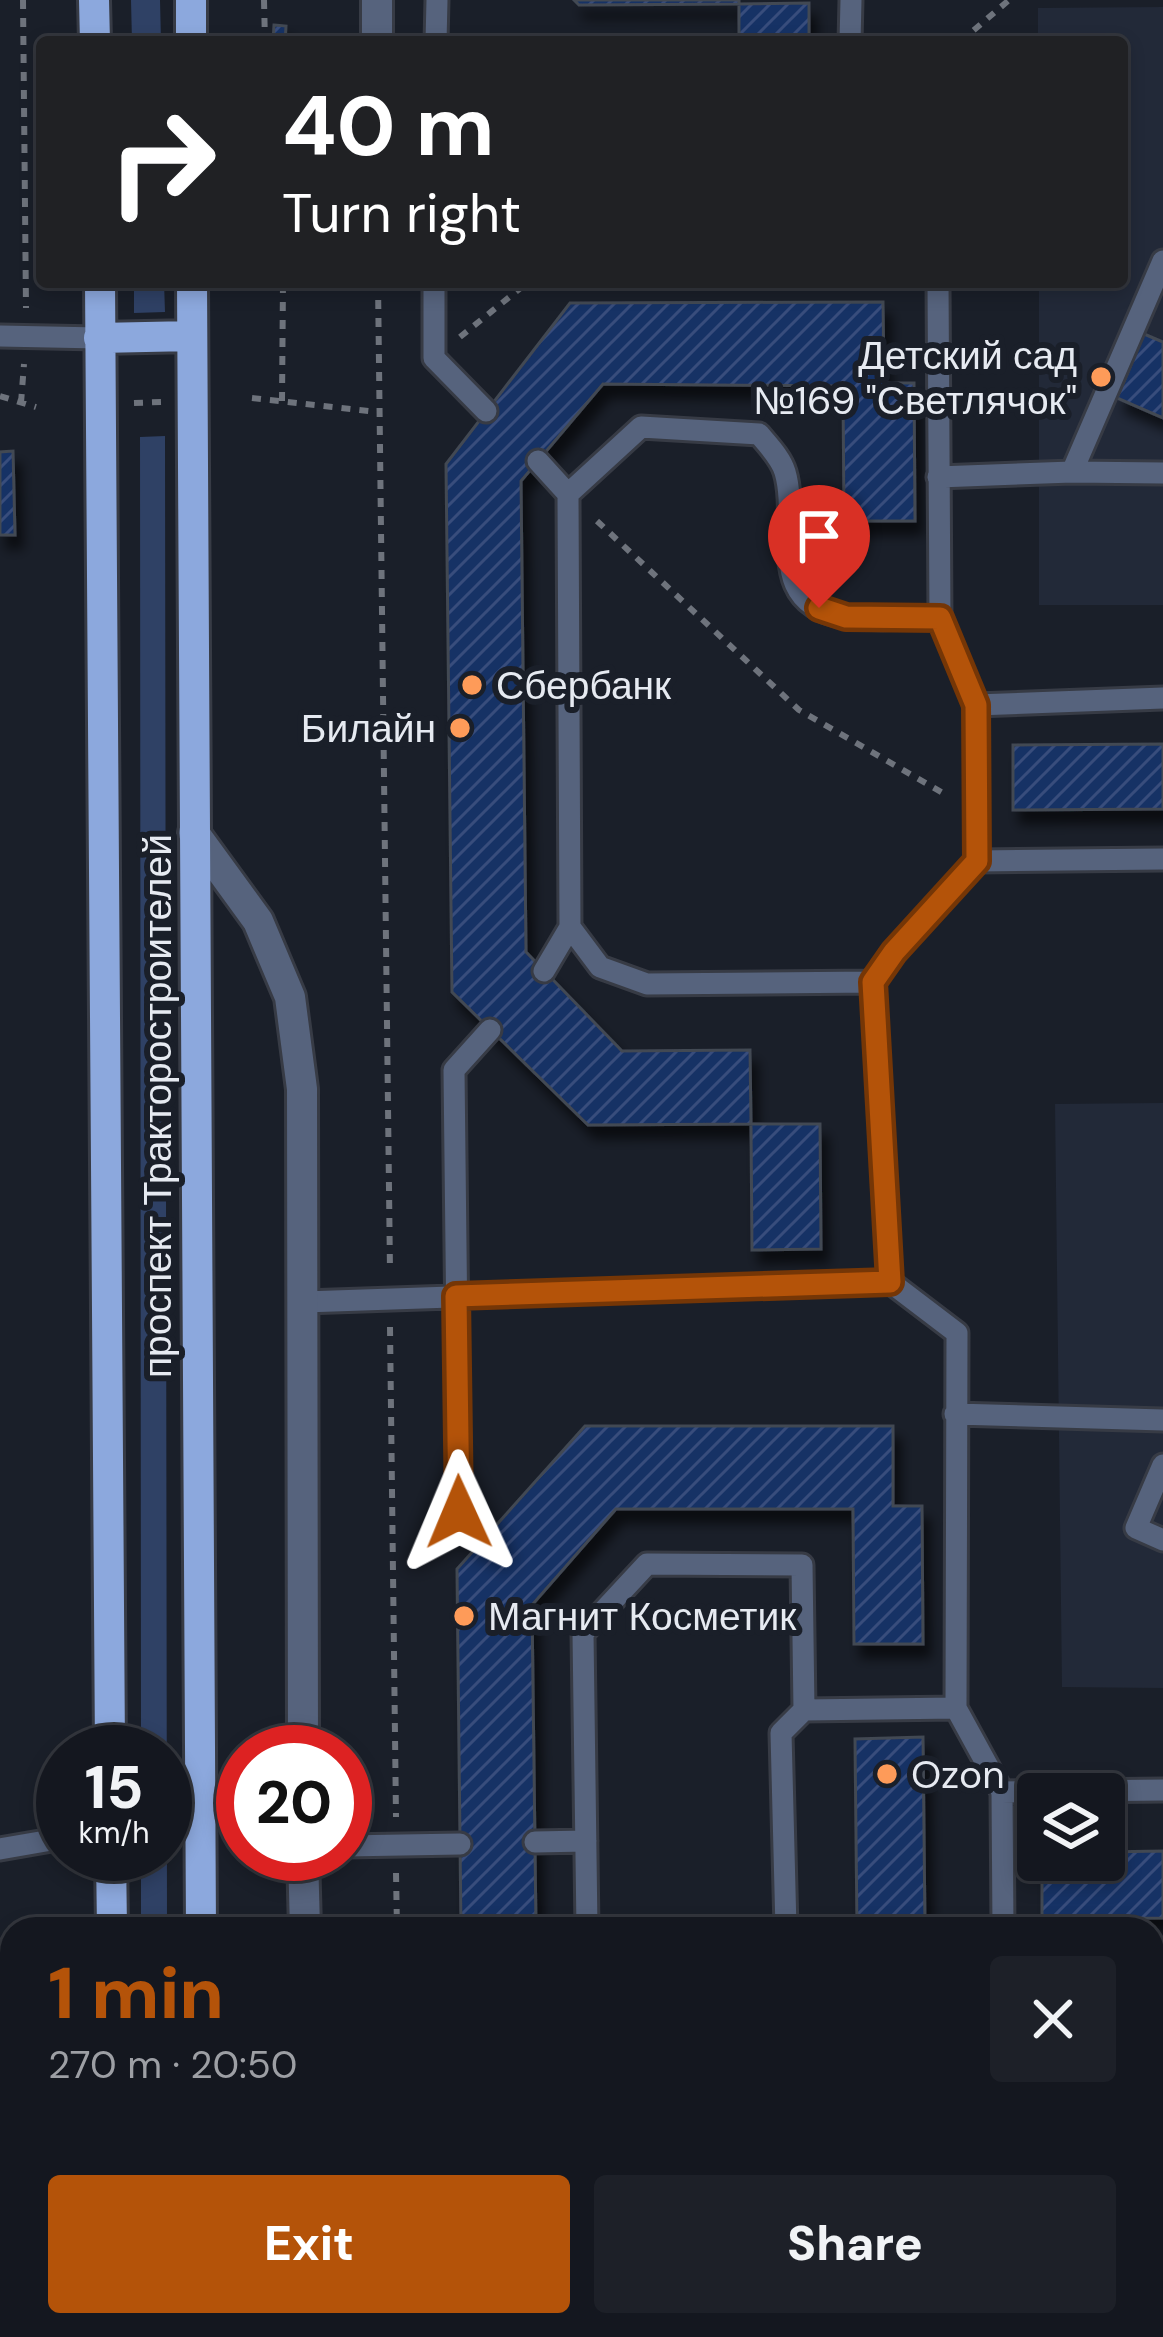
<!DOCTYPE html>
<html lang="en">
<head>
<meta charset="utf-8">
<style>
	:root { --surface:#14171f; --page:#1d2028; --text:#f1f3f6; --muted:#9d9fa4; --line:#33363d; --accent:#b45309 }
	body { margin:0; font-family:"DM Sans",sans-serif; background:var(--page); color:var(--text); height:100vh; display:flex; flex-direction:column; font-size:45px; white-space:nowrap }
	* { box-sizing:border-box; margin:0 }
	p { font-size:39px; color:var(--muted) }
	.icon { flex:none; width:66px; height:66px; fill:none; stroke:currentColor; stroke-width:2; stroke-linecap:round; stroke-linejoin:round }
	.map { position:relative; flex:1; overflow:hidden }
	.sheet { position:absolute; left:0px; top:1917px; width:1164px; height:420px; display:flex; flex-direction:column; background:var(--surface); border-radius:36px 36px 0 0; box-shadow:0 6px 18px #0003,0 0 0 3px var(--line) }
	.sheet>* { flex:none }
	.top-card { position:absolute; left:36px; top:36px; width:1092px; height:252px; border-radius:12px; box-shadow:0 6px 18px #0003,0 0 0 3px var(--line); background:#202124; color:#fff; overflow:hidden }
	.buttons { position:absolute; left:1017px; top:1773px; display:grid; gap:24px }
	.buttons a { display:grid; place-items:center; width:108px; height:108px; border-radius:12px; background:var(--surface); box-shadow:0 6px 18px #0003,0 0 0 3px var(--line); font-size:60px }
	.speed { position:absolute; left:36px; top:1725px; display:flex; gap:24px; font-size:60px; font-weight:700; text-align:center }
	.speed>* { display:grid; place-content:center; width:156px; height:156px; border-radius:50%; background:var(--surface); box-shadow:0 6px 18px #0003,0 0 0 3px var(--line); line-height:1 }
	.speed small { font-size:30px; font-weight:400 }
	.speed .limit { border:18px solid #d22; background:#fff; color:#111 }
	.pin { position:absolute; display:grid; place-items:center; width:102px; height:102px; color:#fff; margin:-123px -51px; border-radius:50% 50% 50% 0; rotate:-45deg; box-shadow:0 0 12px #0007 }
	.pin .icon { rotate:45deg }
	.me { position:absolute; width:132px; margin:-66px; rotate:359deg; stroke-linejoin:round; filter:drop-shadow(0 0 9px #0008) }
	.turn { display:flex; align-items:center; gap:42px; height:252px; padding:0 48px; font-size:54px }
	.turn .icon { width:156px; height:156px; stroke-width:2.5 }
	.turn b { display:block; font-size:84px; line-height:102px }
	.round { display:grid; place-items:center; flex:none; width:126px; height:126px; border-radius:12px; background:var(--page) }
	.headline { display:flex; align-items:center; justify-content:space-between; height:204px; padding:0 48px }
	h1 { font-size:72px; font-weight:800; line-height:90px; color:var(--accent) }
	.cta { display:flex; gap:24px; margin-top:auto; padding:24px 48px }
	.cta a { flex:1; height:138px; border-radius:12px; background:var(--accent); color:#fff; font-size:48px; font-weight:800; line-height:138px; text-align:center }
	.cta a+a { background:var(--page); color:var(--text) }
	.map>svg:first-child { display:block }
	.built { fill:#222938 }
	.grass { fill:#2f4165 }
	.building { fill:url(#building-hatch); stroke:#424853; stroke-width:3; filter:url(#shadow) }
	.lines { fill:none; stroke-linecap:round; stroke-linejoin:round }
	.service-casing { stroke:#373b45; stroke-width:27 }
	.pedestrian-casing { stroke:#373b45; stroke-width:36 }
	.minor-casing { stroke:#373b45; stroke-width:36 }
	.primary-casing { stroke:#373b45; stroke-width:36 }
	.path { stroke:#6e737c; stroke-width:6; stroke-dasharray:9 9; stroke-linecap:butt }
	.service { stroke:#56637d; stroke-width:21 }
	.pedestrian { stroke:#56637d; stroke-width:30 }
	.minor { stroke:#56637d; stroke-width:30 }
	.primary { stroke:#8ca8dd; stroke-width:30 }
	.route-casing { stroke:#753606; stroke-width:30 }
	.route { stroke:#b45309; stroke-width:21 }
	.poi-dot { fill:#fe9b59; stroke:#1a1f29; stroke-width:4.5 }
	.labels { text-anchor:middle; dominant-baseline:central; stroke-width:12; stroke-linejoin:round; paint-order:stroke }
	.poi-label { font-size:39px; fill:#e6eaf1; stroke:#1a1f29; text-anchor:start }
	.street-label { font-size:39px; fill:#e6eaf1; stroke:#1a1f29 }
</style>
</head>
<body>
<div class="map">
<svg width="1163" height="2337" viewBox="0 0 1163 2337">
	<defs>
		<pattern id="building-hatch" width="6" height="6" patternUnits="userSpaceOnUse" patternTransform="scale(3)"><rect width="6" height="6" fill="#173065"/><path d="M-1 1l2-2M0 6l6-6M5 7l2-2" fill="none" stroke="#394e7c"/></pattern>
		<filter id="shadow"><feDropShadow dx="7" dy="13" stdDeviation="6" flood-color="#0009"/></filter>
	</defs>
	<rect width="100%" height="100%" fill="#1a1f29"/>
	<!-- built -->
	<path class="built" d="M1163,7V605H1039V282H1122V42H1038V8Z
		M1163,1103V1688L1062,1687L1055,1104Z"/>
	<!-- grass -->
	<path class="grass" d="M131,0H160L161,42H132Z
		M134,282H164L165,312L134,313Z
		M165,436L167,1929H141V1854H165V1752H141L140,437Z"/>
	<!-- building -->
	<path class="building" d="M574,0H739V4L579,5Z
		M809,3V42H739V4Z
		M274,25L286,26L285,42H273Z
		M458,35L526,37L525,42H458Z
		M883,302L884,383H914L915,521H844L843,386L603,384L521,481L526,952L622,1051L750,1050L751,1124L588,1125L452,992L446,464L570,303Z
		M1144,334L1163,342V418L1117,398Z
		M13,451L15,535H0V452Z
		M1163,744V809L1013,810V745Z
		M751,1124H820L821,1249L752,1250Z
		M585,1426H893V1506H922L923,1644H854L853,1509H616L532,1605L536,1929H461L457,1569Z
		M923,1737L925,1929H857L855,1739Z
		M1163,1851V1918L1042,1919V1860H1104V1852Z
		M1152,2236H1163V2301H1152Z
		M763,2325H833V2337H763Z"/>
	<g class="lines">
		<defs>
			<path id="service" d="M436,42L437,0
				M850,42L851,0
				M434,282V358L486,411
				M938,282L940,618L976,705
				M0,336L99,338
				M538,461L568,494
				M1072,472L1163,261
				M938,477L1072,472L1163,473
				M1163,698L976,705L977,861L1163,859
				M544,971L570,927
				M873,982L647,984L600,967L570,927L568,494L641,427L759,434C768,445 781,458 785,472C801,526 761,605 847,617C877,621 910,617 940,618
				M890,1282L957,1333L956,1708L1002,1792
				M304,1302L890,1282L873,982L894,952L977,861
				M955,1414L1163,1420
				M1163,1465L1136,1528L1163,1540
				M459,1512L454,1070L490,1030
				M535,1842L586,1841
				M345,1846L460,1844
				M0,1849L63,1838
				M587,1929L583,1633L647,1564L802,1565L804,1710
				M786,1929L781,1733L804,1710L956,1708
				M1003,1929L1002,1792L1163,1790
				M1152,1970L1163,1969
				M1152,2180H1163
				M453,2325V2337
				M870,2325L871,2337
				M981,2325L982,2337"/>
			<path id="pedestrian" d="M377,0V42"/>
			<path id="minor" d="M194,833L258,921L290,997L302,1089L303,1752
				M303,1854L305,1929
				M316,2325L317,2337"/>
			<path id="primary" d="M94,0L95,42
				M191,0V42
				M100,282L110,1752
				M192,282L201,1929
				M99,338L192,336
				M111,1854L112,1929
				M121,2325L122,2337
				M209,2325V2337"/>
		</defs>
		<!-- service casing -->
		<use href="#service" class="service-casing"/>
		<!-- pedestrian casing -->
		<use href="#pedestrian" class="pedestrian-casing"/>
		<!-- minor casing -->
		<use href="#minor" class="minor-casing"/>
		<!-- primary casing -->
		<use href="#primary" class="primary-casing"/>
		<!-- path -->
		<path class="path" d="M23,0L26,308
			M264,0L265,42
			M960,42L1009,0
			M378,282L390,1271
			M460,337L528,282
			M0,396L36,407
			M252,398L378,412
			M282,401L283,282
			M21,403L24,364
			M134,403L162,402
			M597,521L799,710L948,796
			M390,1327L396,1817
			M396,1873L397,1929
			M405,2325V2337"/>
		<!-- service -->
		<use href="#service" class="service"/>
		<!-- pedestrian -->
		<use href="#pedestrian" class="pedestrian"/>
		<!-- minor -->
		<use href="#minor" class="minor"/>
		<!-- primary -->
		<use href="#primary" class="primary"/>
	</g>
	<g class="lines">
		<defs>
			<path id="route" d="M459,1512L456,1296L890,1282L873,982L894,952L977,861L976,705L940,618L846,617L819,608"/>
		</defs>
		<!-- route casing -->
		<use href="#route" class="route-casing"/>
		<!-- route -->
		<use href="#route" class="route"/>
	</g>
	<!-- markers -->
	<g class="poi-dot">
		<circle cx="1101" cy="377" r="12"/>
		<circle cx="472" cy="685" r="12"/>
		<circle cx="460" cy="728" r="12"/>
		<circle cx="464" cy="1616" r="12"/>
		<circle cx="887" cy="1774" r="12"/>
	</g>
	<g class="labels">
		<!-- poi labels -->
		<g class="poi-label">
			<text x="1077" y="355" text-anchor="end">Детский сад<tspan x="1077" dy="45">№169 "Светлячок"</tspan></text>
			<text x="496" y="685">Сбербанк</text>
			<text x="436" y="728" text-anchor="end">Билайн</text>
			<text x="488" y="1616">Магнит Косметик</text>
			<text x="911" y="1774">Ozon</text>
		</g>
		<!-- street labels -->
		<g class="street-label">
			<text transform="translate(157 1106) rotate(-90)">проспект Тракторостроителей</text>
		</g>
	</g>
</svg>
<div class="buttons">
<a><svg class="icon" aria-label="layers" viewBox="0 0 24 24"><path d="M12 4l9 5-9 5-9-5zM3 14l9 5 9-5"/></svg></a>
</div>
<div class="speed"><div>15<small>km/h</small></div><div class="limit">20</div></div>
<div class="pin" style="left:819px;top:608px;background:#d93025"><svg class="icon" aria-label="arrive" viewBox="0 0 24 24"><path d="M6 21V4h12l-3 4 3 4H6"/></svg></div>
<svg class="me" style="left:459px;top:1512px" viewBox="-20 -20 40 40"><path d="M0-17L14 15 0 8-14 15z" fill="#b45309" stroke="#fff" stroke-width="4"/></svg>
<div class="top-card">
<div class="turn"><svg class="icon" aria-label="right" viewBox="0 0 24 24"><path d="M7 20v-9h11M14 6l5 5-5 5"/></svg><div><b>40 m</b>Turn right</div></div>
</div>
<section class="sheet">
<div class="headline"><div><h1>1 min</h1><p>270 m · 20:50</p></div><a class="round"><svg class="icon" aria-label="close" viewBox="0 0 24 24"><path d="M6 6l12 12M18 6L6 18"/></svg></a></div>
<div class="cta"><a>Exit</a><a>Share</a></div>
</section>
</div>
</body>
</html>
